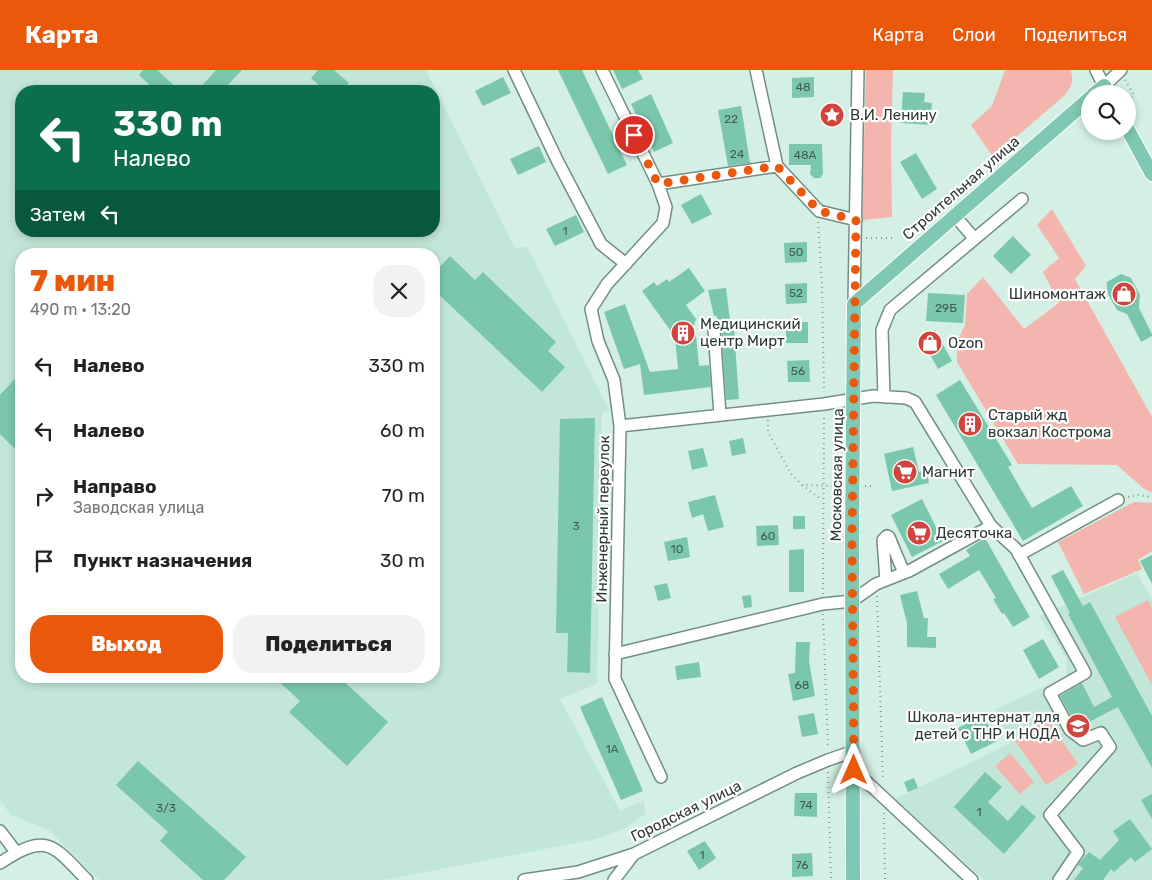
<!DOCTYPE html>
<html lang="ru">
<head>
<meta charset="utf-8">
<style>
	:root { --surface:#fff; --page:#f2f2f2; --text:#222; --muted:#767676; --accent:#ea580c }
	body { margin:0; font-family:Rubik,sans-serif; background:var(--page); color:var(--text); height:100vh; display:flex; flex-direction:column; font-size:19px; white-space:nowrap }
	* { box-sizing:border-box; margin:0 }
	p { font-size:16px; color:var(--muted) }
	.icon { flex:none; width:28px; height:28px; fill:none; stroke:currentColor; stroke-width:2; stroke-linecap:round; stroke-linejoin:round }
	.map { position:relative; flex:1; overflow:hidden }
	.side { position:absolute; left:15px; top:178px; width:425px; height:435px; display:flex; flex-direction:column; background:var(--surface); border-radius:20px; box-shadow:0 2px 8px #0003 }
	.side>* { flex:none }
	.top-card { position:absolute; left:15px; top:15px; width:425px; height:152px; border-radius:20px; box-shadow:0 2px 8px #0003; background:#0b6e4f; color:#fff; overflow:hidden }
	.tools { position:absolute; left:1081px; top:15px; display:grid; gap:10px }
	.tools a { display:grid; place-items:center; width:55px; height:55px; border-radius:50%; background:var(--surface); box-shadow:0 2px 8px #0003; font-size:25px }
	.pin { position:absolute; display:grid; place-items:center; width:42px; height:42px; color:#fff; margin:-21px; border:2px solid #fff; border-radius:50%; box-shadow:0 1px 5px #0007 }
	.me { position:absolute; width:55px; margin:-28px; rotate:0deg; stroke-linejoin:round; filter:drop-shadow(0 0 4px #0008) }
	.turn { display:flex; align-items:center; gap:18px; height:105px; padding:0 15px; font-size:22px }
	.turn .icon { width:65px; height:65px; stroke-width:2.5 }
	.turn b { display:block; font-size:35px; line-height:42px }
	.then { display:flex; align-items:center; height:48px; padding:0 15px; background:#0003; gap:10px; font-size:19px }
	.round { display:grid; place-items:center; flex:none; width:52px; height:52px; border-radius:20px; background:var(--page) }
	.headline { display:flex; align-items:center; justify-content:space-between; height:85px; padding:0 15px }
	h1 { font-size:30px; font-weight:800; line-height:38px; color:var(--accent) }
	.primary-button { display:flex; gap:10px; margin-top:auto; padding:10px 15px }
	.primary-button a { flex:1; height:58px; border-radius:20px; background:var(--accent); color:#fff; font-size:20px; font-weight:800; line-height:58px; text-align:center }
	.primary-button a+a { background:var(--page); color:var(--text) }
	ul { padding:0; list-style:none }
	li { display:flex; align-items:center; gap:15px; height:65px; padding:0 15px }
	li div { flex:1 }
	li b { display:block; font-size:19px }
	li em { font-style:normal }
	header { display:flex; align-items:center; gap:30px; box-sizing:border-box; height:70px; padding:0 25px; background:var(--accent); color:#fff }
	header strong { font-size:24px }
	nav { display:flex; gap:28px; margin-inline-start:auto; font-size:18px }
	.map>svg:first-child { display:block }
	.built { fill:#c2e6d7; fill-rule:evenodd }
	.green { fill:#f3b5ad }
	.building { fill:#7bc7ac }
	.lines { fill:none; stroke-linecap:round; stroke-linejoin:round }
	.minor-casing { stroke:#748e84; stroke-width:14 }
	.major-casing { stroke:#fff; stroke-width:16 }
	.path { stroke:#889b93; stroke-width:2; stroke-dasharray:1 4; stroke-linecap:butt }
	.minor { stroke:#fff; stroke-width:11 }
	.major { stroke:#7fc8b4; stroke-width:14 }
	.route { stroke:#ea580c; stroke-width:9; stroke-dasharray:0 16.2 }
	.labels { text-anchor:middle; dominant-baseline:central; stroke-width:4.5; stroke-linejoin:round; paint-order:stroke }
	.number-label { font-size:12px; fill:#415c53 }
	.poi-label { font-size:15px; fill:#2e3935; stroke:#fff; text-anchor:start }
	.street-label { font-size:15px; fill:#2e3935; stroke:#fff }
</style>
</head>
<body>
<header>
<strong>Карта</strong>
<nav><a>Карта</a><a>Слои</a><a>Поделиться</a></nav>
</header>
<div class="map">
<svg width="1152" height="810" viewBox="0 0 1152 810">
	<rect width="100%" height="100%" fill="#d4efe4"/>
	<!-- built -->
	<path class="built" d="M0,0H426L515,178L527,177L609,340L602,343L597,614L560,629L620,741L644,730L645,744L627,757L597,769L384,810H99L49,760L11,745L0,730ZM21,21H434V161H21ZM21,184H434V606H21Z
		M1137,503L1152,530V724L1141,730L1152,749V810H984L895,729L1011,673L995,639L1066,607L1067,589L1039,546Z"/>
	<!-- green -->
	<path class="green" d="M866,0H893L891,75L892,147L862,150Z
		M1005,0H1070C1075,10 1071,17 1065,25L993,87L971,55L992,36Z
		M1052,139L1086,196L1075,209L1152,347V423L1143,418L1117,395L1018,394L957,292V272L965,255L967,224L983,207L1024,259L1059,233L1043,202L1059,188L1037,155Z
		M1134,432L1152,433V481L1138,490L1142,499L1084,524L1058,472Z
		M1148,530L1152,538V615L1115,547Z
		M1047,649L1078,694L1046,715L1015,671Z
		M1010,683L1034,712L1020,724L995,696Z"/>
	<!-- building -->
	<path class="building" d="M143,0H157L180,21H156L139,5Z
		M216,0H242L222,21H197Z
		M318,0H334L349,13L341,21H325L311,8Z
		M558,0H582L627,95L608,104Z
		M613,0H638L643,9L622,19Z
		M503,7L511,23L483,36L475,21Z
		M814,7V27L792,28V8Z
		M903,22L925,23L924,32L932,33L930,55L901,53Z
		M651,24L673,73L654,82L631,34Z
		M741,36L750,93L728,96L718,40Z
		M789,74H822L823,104L820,108H814L810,104L811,95H789Z
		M539,76L546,92L518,105L510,89Z
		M916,83L937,119L922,129L900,92Z
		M701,124L712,144L692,154L681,135Z
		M576,145L584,162L555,176L546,159Z
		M1013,166L1031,185L1011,204L993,186Z
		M807,172V192L785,193L784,173Z
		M450,186L475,210L483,202L556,272L548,281L565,297L542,322L434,220V203Z
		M689,198L705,221L686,235L696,249L694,255L690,258L696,266L699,296L709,295L711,317L644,325L640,294L624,299L604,242L625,234L650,302L678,299L675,267L642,221L654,212L657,216L667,209L669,212Z
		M1121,204L1131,208L1140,225L1139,238L1152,264V266L1141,272L1127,244L1117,240L1107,222V212Z
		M807,213V233L786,234L785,214Z
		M726,218L731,259H734L739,329L726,330L721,259L717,253V246H714L708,220Z
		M928,223L965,225L963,253L926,251Z
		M786,252H808V273H786Z
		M935,260L952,291L938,299L921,268Z
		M809,290L810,312H788L787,291Z
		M21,302V372L15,379L0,364V325Z
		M960,310L1012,395L1008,397L1032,438L1071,416L1083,436L1023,471L936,325Z
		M595,348L590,603L567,602L568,563H556L560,349Z
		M743,368L746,383L732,386L729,371Z
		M913,377L919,402L926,400L929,413L892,421L884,384Z
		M703,378L708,396L692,400L688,381Z
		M715,425L724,457L708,461L703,444L692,448L688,432Z
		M922,429L943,471L912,487L891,445Z
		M793,446H805V459H793Z
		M778,455L779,475L757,476L756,456Z
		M687,467L690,487L668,491L664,472Z
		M985,468L1030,547L1013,557L1004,543L1002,544L993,529L996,528L979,500L948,519L939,504L970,486L966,480Z
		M804,479V522H789V480Z
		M1152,485V514L1140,491Z
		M1063,500L1083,536L1090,532L1152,646V698L1118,637L1079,657L1076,655L1060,626L1082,613L1094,637L1112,627L1068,544L1070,543L1051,506Z
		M667,513L671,528L658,531L654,516Z
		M917,521L924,548H928L927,567H936V578L907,577V553L900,525Z
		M751,525L752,537L744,538L742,526Z
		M1043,569L1059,597L1039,609L1023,580Z
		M796,572H810L809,591L815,626L793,631L788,604L795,603Z
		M699,592L701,607L677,610L675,596Z
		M273,606H338L388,652L347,696L289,642L300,631Z
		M602,627L643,721L621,730L580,637Z
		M814,643L818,664L802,667L798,646Z
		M983,645L997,671L971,684L958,658Z
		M138,691L246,787L224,810H203L160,771L168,762L116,715Z
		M985,702L1002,717L988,732L1008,751L1022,735L1036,747L1004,784L954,737Z
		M914,708L918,718L908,722L904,712Z
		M795,723H817V747L794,746Z
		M1152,724V749L1141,730Z
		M1130,749L1152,779L1135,792L1131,787L1114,802L1111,799L1103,810H1074L1083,798L1078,795L1089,782L1100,790L1119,770L1113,761Z
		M705,771L716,788L699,800L687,781Z
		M812,783L813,806L792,807V784Z"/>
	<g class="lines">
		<defs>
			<path id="minor" d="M514,0L558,92L601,174L626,194
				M602,0L658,114L666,137L663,153L607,214L591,239L598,271L614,310L620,356
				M756,0L777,96
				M1096,0L1104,16L1121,0
				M658,114L777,96L819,141L856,150
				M955,146L974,168
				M854,234L858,0
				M714,260L720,345
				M884,327L882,260L890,240L1022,129
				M1019,485L1118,430
				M886,510L883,470L887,466L889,467L904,503
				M615,584L823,534L852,531L876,514L909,501L991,456
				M854,700L972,810
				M661,707L615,609L620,356L824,334L873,326L906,328L915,332L991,456L1016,479L1085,603L1050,623L1070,660L1083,670L1101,663L1110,677L1050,745L1078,782L1059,810
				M0,761L16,782
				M0,793C47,762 52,774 87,810
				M524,810L578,802L634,784L797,703L828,690L854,681
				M614,810L634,784"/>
			<path id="major" d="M1094,24L1104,16L1108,24
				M1128,60L1152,104
				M853,810L852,470L854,234L1090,28"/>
		</defs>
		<!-- minor casing -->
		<use href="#minor" class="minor-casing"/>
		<!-- major casing -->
		<use href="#major" class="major-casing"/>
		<!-- path -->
		<path class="path" d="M1125,10L1134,25L1128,32
			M818,152L822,216L824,322
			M866,168H894
			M768,350V362L791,404L802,415L839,416
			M802,415L822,430
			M865,416H874
			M1128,427L1138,425L1152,427
			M823,524L824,347
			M877,526L883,711
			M823,544L828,679
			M828,702L831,810
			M884,743L885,810"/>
		<!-- minor -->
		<use href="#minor" class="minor"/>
		<!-- major -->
		<use href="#major" class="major"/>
	</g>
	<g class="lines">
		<!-- route -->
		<path class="route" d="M634,65L658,114L777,96L819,141L856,150L852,470L854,700"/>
	</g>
	<!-- icons -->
	<defs>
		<symbol id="sight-disc" viewBox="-11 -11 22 22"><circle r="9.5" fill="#d2443e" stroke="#fff"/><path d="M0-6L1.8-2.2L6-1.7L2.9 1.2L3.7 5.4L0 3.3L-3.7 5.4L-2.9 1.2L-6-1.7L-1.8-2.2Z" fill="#fff"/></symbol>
		<symbol id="shop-disc" viewBox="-11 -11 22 22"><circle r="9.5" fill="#d2443e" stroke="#fff"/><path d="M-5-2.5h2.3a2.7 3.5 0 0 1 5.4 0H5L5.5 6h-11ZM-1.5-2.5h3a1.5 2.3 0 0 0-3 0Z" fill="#fff"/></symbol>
		<symbol id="building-disc" viewBox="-11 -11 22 22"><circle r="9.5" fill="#d2443e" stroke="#fff"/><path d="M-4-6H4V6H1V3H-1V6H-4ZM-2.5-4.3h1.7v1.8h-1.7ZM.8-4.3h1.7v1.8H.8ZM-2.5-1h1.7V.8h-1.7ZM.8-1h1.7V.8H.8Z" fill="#fff"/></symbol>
		<symbol id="supermarket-disc" viewBox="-11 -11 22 22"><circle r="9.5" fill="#d2443e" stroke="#fff"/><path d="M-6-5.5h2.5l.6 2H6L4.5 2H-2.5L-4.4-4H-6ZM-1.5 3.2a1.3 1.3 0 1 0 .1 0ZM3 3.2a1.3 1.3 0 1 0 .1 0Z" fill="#fff"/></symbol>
		<symbol id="school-disc" viewBox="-11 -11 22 22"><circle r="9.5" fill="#d2443e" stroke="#fff"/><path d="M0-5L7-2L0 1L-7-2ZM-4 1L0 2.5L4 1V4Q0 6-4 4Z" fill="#fff"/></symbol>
	</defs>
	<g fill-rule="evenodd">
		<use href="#sight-disc" x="818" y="31" width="28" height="28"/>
		<use href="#shop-disc" x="1110" y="210" width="28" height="28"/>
		<use href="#building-disc" x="669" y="249" width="28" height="28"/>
		<use href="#shop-disc" x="916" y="259" width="28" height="28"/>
		<use href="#building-disc" x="956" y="340" width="28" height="28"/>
		<use href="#supermarket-disc" x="891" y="388" width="28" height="28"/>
		<use href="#supermarket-disc" x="905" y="449" width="28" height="28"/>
		<use href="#school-disc" x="1064" y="642" width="28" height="28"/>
	</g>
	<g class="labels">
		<!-- number labels -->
		<g class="number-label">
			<text x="803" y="17">48</text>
			<text x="731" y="49">22</text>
			<text x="737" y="84">24</text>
			<text x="805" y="85">48А</text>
			<text x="565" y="161">1</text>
			<text x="796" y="182">50</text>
			<text x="796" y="223">52</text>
			<text x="946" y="238">29Б</text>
			<text x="798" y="301">56</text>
			<text x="576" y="456">3</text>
			<text x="768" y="466">60</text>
			<text x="677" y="479">10</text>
			<text x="802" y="615">68</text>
			<text x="612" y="679">1А</text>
			<text x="806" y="735">74</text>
			<text x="166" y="738">3/3</text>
			<text x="979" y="742">1</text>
			<text x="702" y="785">1</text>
			<text x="802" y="795">76</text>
		</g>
		<!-- poi labels -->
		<g class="poi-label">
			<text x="850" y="45">В.И. Ленину</text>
			<text x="1106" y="224" text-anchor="end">Шиномонтаж</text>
			<text x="700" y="254">Медицинский<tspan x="700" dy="17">центр Мирт</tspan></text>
			<text x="948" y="273">Ozon</text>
			<text x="988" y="345">Старый жд<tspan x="988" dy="17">вокзал Кострома</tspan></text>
			<text x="922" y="402">Магнит</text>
			<text x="936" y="463">Десяточка</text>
			<text x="1060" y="647" text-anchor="end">Школа-интернат для<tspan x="1060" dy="17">детей с ТНР и НОДА</tspan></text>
		</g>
		<!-- street labels -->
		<g class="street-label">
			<text transform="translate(961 118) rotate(-41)">Строительная улица</text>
			<text transform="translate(837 405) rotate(-89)">Московская улица</text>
			<text transform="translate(603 449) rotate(-89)">Инженерный переулок</text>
			<text transform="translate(686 741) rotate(-26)">Городская улица</text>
		</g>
	</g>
</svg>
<div class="tools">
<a><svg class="icon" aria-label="search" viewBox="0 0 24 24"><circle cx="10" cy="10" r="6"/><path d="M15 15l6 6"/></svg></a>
</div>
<div class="pin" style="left:634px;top:65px;background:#d93025"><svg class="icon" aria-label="arrive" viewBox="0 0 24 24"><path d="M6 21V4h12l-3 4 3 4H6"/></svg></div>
<svg class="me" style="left:854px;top:700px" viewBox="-20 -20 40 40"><path d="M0-17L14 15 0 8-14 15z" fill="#ea580c" stroke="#fff" stroke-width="4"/></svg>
<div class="top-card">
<div class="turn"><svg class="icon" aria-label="left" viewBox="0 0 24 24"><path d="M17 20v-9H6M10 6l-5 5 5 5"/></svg><div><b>330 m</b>Налево</div></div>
<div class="then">Затем<svg class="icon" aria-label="left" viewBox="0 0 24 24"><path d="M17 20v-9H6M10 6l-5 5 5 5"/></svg></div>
</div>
<section class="side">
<div class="headline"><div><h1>7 мин</h1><p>490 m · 13:20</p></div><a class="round"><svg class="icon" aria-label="close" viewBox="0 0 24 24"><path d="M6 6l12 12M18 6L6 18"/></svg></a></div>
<ul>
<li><svg class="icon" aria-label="left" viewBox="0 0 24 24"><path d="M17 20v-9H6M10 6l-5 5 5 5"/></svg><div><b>Налево</b></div><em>330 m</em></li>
<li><svg class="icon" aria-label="left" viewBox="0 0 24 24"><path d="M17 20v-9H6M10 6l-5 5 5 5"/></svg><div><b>Налево</b></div><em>60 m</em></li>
<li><svg class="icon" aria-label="right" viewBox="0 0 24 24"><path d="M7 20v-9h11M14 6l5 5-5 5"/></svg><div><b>Направо</b><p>Заводская улица</p></div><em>70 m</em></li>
<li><svg class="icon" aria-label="arrive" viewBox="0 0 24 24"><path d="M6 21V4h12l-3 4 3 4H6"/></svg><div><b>Пункт назначения</b></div><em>30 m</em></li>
</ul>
<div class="primary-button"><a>Выход</a><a>Поделиться</a></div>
</section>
</div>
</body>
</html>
